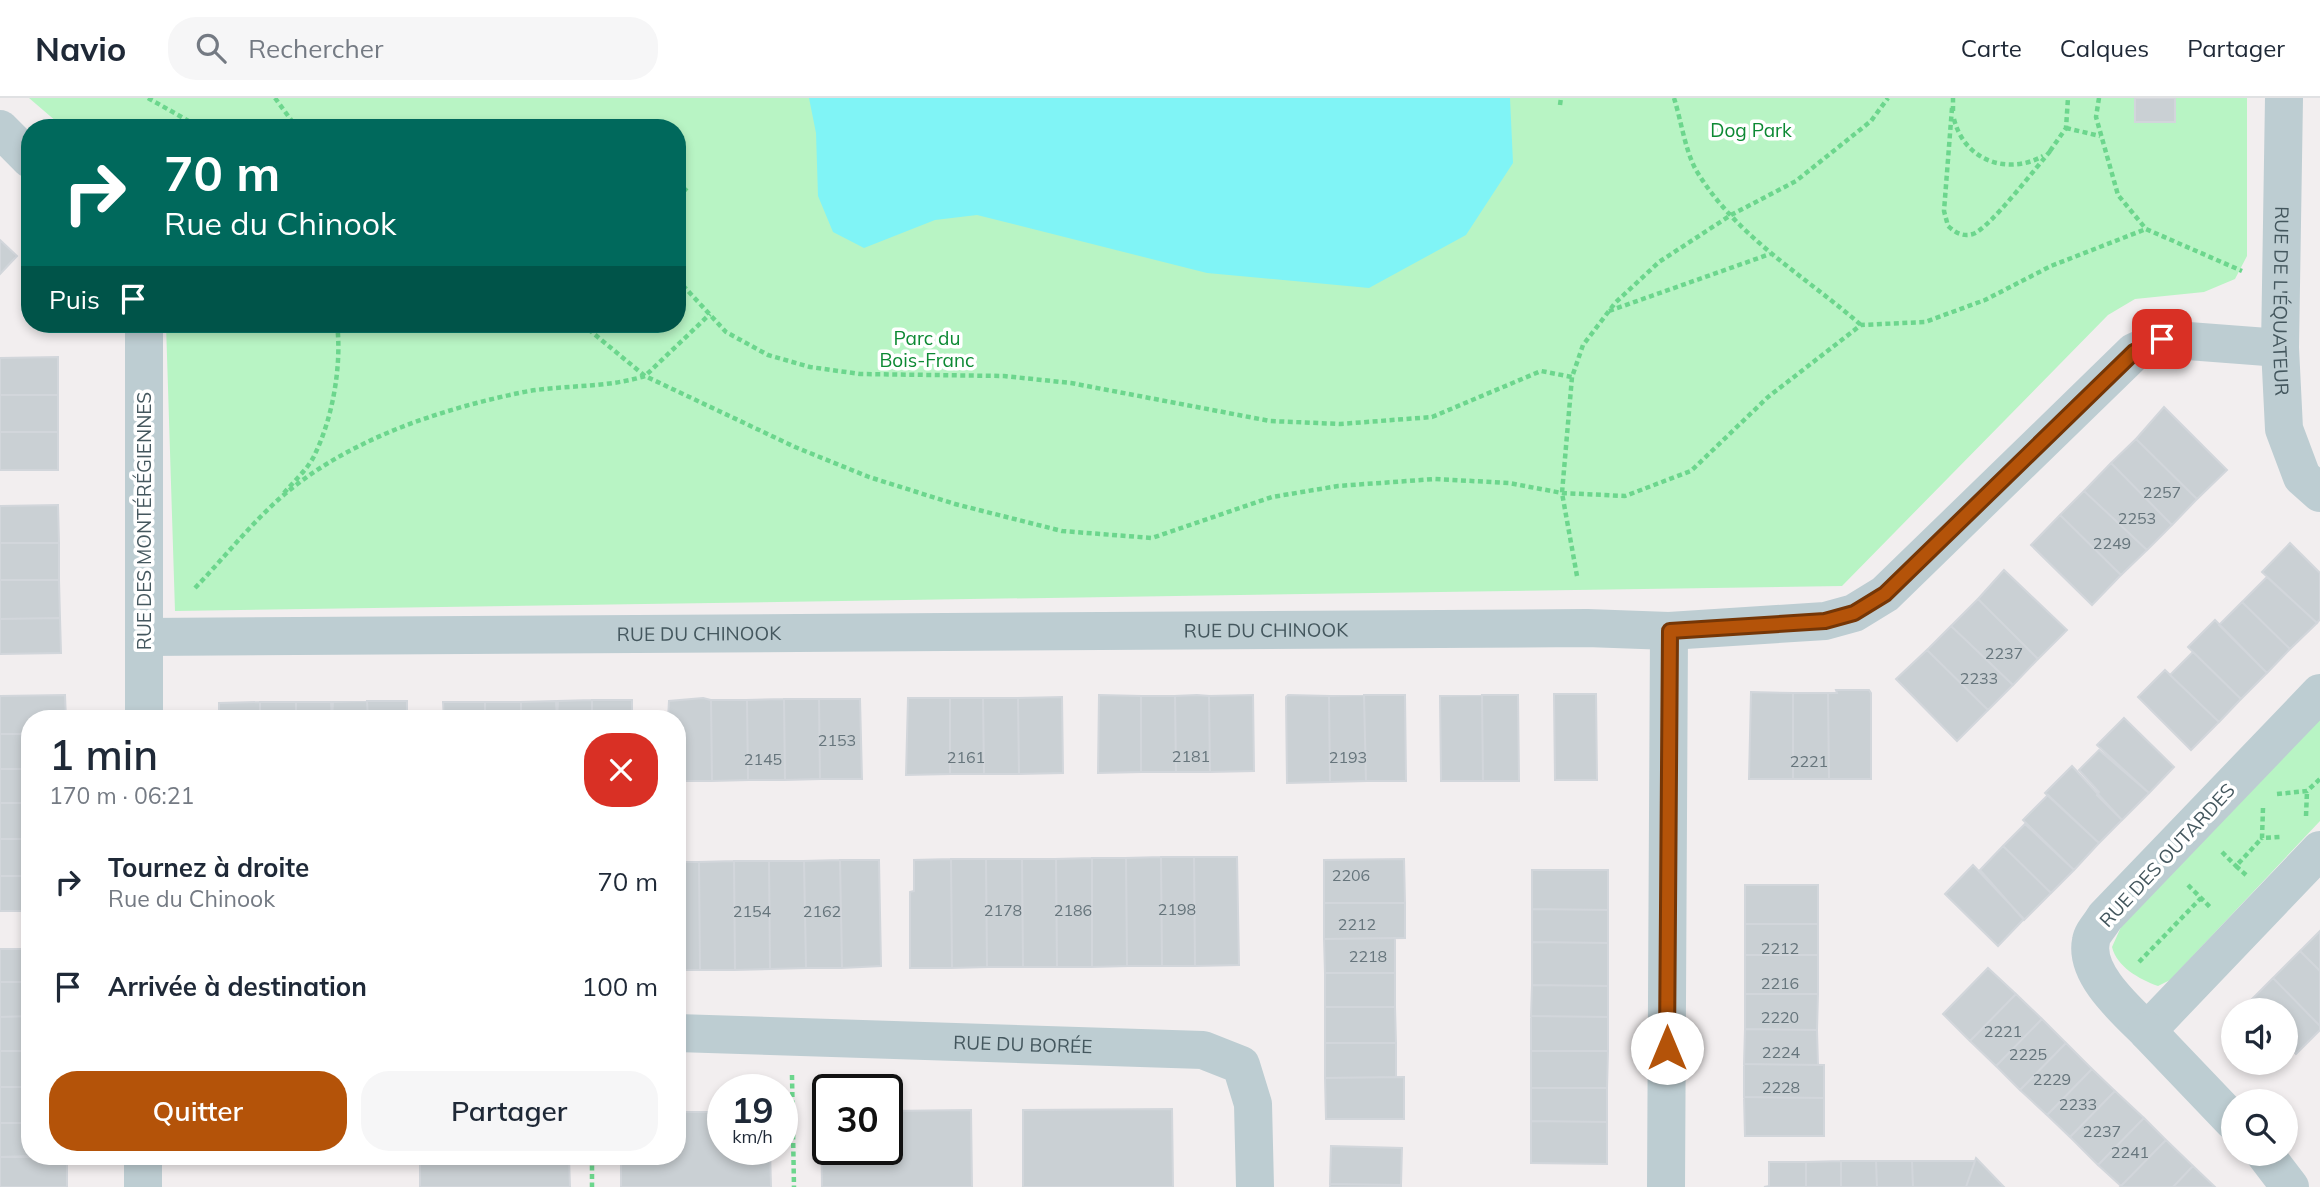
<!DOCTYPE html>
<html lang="fr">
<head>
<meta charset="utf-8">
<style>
	:root { --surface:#fff; --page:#f6f6f7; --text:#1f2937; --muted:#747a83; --line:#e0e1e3; --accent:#b45309 }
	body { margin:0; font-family:Mulish,sans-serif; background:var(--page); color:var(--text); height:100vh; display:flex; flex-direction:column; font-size:26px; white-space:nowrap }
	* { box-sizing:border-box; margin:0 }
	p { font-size:23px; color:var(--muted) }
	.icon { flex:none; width:38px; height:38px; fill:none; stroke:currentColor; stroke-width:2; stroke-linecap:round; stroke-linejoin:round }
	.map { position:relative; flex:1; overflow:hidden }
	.drawer { position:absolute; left:21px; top:612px; width:665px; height:455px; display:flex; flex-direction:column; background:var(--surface); border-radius:28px; box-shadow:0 4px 10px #0003 }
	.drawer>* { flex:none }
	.hud { position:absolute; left:21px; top:21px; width:665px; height:214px; border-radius:28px; box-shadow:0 4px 10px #0003; background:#00695c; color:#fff; overflow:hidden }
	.fabs { position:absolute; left:2221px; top:900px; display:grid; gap:14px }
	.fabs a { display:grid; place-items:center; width:77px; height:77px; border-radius:50%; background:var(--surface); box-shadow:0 4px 10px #0003; font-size:35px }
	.speed { position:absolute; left:707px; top:976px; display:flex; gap:14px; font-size:35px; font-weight:700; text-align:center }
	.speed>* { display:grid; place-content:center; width:91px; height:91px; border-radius:50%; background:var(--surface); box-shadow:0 4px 10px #0003; line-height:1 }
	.speed small { font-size:18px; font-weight:400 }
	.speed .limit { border:4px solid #111; border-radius:10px; background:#fff; color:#111 }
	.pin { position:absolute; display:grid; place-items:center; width:60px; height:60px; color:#fff; margin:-30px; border-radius:14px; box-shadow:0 4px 10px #0006 }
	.me { position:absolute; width:77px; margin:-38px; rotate:0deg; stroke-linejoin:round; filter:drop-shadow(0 0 5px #0008) }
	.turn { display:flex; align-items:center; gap:24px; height:147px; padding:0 28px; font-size:32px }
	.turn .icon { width:91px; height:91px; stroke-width:2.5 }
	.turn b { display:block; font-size:49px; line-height:60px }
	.then { display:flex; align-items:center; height:66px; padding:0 28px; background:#0003; gap:14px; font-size:26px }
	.round { display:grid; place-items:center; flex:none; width:74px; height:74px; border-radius:28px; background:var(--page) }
	.overview { display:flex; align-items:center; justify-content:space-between; height:119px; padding:0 28px }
	h1 { font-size:42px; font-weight:600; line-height:52px }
	.cta { display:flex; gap:14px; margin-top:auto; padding:14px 28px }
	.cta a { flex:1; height:80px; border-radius:28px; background:var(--accent); color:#fff; font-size:28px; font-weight:600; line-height:80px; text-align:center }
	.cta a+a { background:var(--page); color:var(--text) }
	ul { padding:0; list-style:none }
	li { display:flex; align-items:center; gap:21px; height:105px; padding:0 28px }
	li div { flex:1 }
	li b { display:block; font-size:26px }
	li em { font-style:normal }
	header { display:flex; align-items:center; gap:42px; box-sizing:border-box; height:98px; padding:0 35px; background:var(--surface); border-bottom:2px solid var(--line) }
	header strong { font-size:33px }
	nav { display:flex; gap:38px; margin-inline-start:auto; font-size:24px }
	.search { width:490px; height:63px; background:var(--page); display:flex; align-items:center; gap:18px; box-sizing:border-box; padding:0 24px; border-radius:28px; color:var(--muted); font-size:26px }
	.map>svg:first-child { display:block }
	.green { fill:#b8f4c4 }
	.water { fill:#80f4f6 }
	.building { fill:#cad0d4; stroke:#d2d6db; stroke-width:2 }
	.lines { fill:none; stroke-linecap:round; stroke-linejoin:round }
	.path { stroke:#6cd68d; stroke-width:4.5; stroke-dasharray:5 3.5; stroke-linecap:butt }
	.minor { stroke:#bdcdd2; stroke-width:38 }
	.route-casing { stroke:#753606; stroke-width:18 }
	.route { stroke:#b45309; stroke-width:12 }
	.labels { text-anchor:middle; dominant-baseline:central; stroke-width:7; stroke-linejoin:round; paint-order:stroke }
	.number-label { font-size:16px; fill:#66757c }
	.park-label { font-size:19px; fill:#0c8933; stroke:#fff }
	.street-label { font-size:19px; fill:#44575e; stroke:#fff }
</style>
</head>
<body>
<header>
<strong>Navio</strong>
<div class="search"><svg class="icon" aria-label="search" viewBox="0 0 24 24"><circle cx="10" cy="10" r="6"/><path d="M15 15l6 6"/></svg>Rechercher</div>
<nav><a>Carte</a><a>Calques</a><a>Partager</a></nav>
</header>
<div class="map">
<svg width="2320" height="1089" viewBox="0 0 2320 1089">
	<rect width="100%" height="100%" fill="#f2eeef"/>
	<!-- green -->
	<path class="green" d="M29,0H2247V158L2235,181L2204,194L2135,201L2108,217L1842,488L175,513L166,226H677V30H64Z
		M2320,619V723L2170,882L2158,888C2139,881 2117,869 2112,849L2121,829Z"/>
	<!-- water -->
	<path class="water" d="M809,0H1510L1513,65L1466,137L1369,190L1207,175L977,117L935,122L864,150L833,134L818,98L816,35Z"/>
	<!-- building -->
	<path class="building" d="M2135,0H2175V24H2135Z
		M0,142L17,158L0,176Z
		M58,259V297H0V260Z
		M0,297H58V334H0Z
		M2164,309L2227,372L2197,401L2136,341Z
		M0,334H58V372H0Z
		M2136,341L2197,401L2172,427L2111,365Z
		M2111,365L2172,427L2147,452L2084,393Z
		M2084,393L2147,452L2121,477L2060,417Z
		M58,407L59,445H0V408Z
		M2060,417L2121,477L2092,507L2031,447Z
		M0,445H59V482H0Z
		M2290,445L2320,475V521L2317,525L2262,474Z
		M2004,472L2067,532L2038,561L1978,501Z
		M2267,479L2317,525L2290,551L2242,504Z
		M0,482H59L60,520L0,521Z
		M1978,501L2038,561L2013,587L1951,528Z
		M2242,504L2290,551L2267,575L2219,527Z
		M60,520L61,555L0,556V521Z
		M2215,522L2267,575L2241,601L2188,549Z
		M1951,528L2013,587L1988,612L1927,552Z
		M1927,552L1988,612L1957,643L1896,581Z
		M2193,554L2241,601L2219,624L2170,577Z
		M2165,572L2219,624L2191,652L2138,599Z
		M1836,592H1869L1871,595V681H1829L1828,595H1837Z
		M1751,594L1793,595V681H1749Z
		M1793,595H1828L1829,681H1793Z
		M1554,596H1596L1597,682H1555Z
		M65,597L66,621H30V636H0V598Z
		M1099,597L1141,598V674L1098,675Z
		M1197,597L1209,598L1210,674H1176L1175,598Z
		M1253,597L1254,673L1210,674L1209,598Z
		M1288,597L1329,598L1330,684L1287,685L1286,599Z
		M1364,597L1366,683L1330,684L1329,598Z
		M1364,597H1405L1406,683H1366Z
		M1482,597H1518L1519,683H1483Z
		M1482,597L1483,683H1441L1440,598Z
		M1141,598H1175L1176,674H1141Z
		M1062,599L1063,675L1019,676L1018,600Z
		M703,600L711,602L712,683H677V621H668L669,603Z
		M908,600H950V676L906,677Z
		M950,600H983L984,676H950Z
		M983,600H1018L1019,676H984Z
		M784,601H819L820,681L785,682Z
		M784,601L785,682H748L747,602Z
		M819,601H860L862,681H820Z
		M592,602V621H557L558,603Z
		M592,602H632V621H592Z
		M711,602H747L748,682L712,683Z
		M367,603H407V621H368Z
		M367,603L368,621H332L333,604Z
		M556,603L557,621H521V604Z
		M260,604H296V621H260Z
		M260,604V621H219V605Z
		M296,604H331L332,621H296Z
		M443,604H485V621H444Z
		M485,604H521V621H485Z
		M2124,620L2174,669L2149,695L2097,647Z
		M0,636H30V671H0Z
		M2099,652L2149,695L2122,722L2097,697L2099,694L2079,672Z
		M2072,668L2122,722L2099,745L2045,695Z
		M0,671H30V705H0Z
		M2048,697L2099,745L2074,772L2023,722Z
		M0,705H30V741H0Z
		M2025,726L2074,772L2051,795L2003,748Z
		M0,741H30V778H0Z
		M2003,748L2051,795L2024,822L1980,772Z
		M1161,759H1194L1195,868H1162Z
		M1161,759L1162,868H1127L1126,760Z
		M1194,759H1237L1239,867L1195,868Z
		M1092,760H1126L1127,868L1092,869Z
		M1092,760V869H1057L1056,761Z
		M951,761L952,870H910V794L914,793V762Z
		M951,761H986L987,869L952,870Z
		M986,761H1022L1023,869H987Z
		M1022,761H1056L1057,869H1023Z
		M1404,761L1405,805H1324V762Z
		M840,762L842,870H806L804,763Z
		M840,762H879L881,868L842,870Z
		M734,763L735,872H700L699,764Z
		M734,763H769L770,871L735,872Z
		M769,763H804L806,870L770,871Z
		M677,764H699L700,872H677Z
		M1973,767L2024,821L1998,848L1945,796Z
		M1532,772H1608V812L1532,811Z
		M0,778H30V813H0Z
		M1745,787H1818V826H1745Z
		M1324,805H1405V840L1324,841Z
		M1532,811L1608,812V845L1532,844Z
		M1745,826H1818V857H1745Z
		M2320,833V873L2300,853Z
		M1395,840V875H1325L1324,841Z
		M1532,844L1608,845V888L1532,887Z
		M0,851H30V884H0Z
		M2300,853L2320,873V928L2273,880Z
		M1745,857H1818V896H1745Z
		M1988,870L2016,896L1970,943L1943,916Z
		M1325,875H1395V909H1325Z
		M2273,880L2320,928V932L2296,956L2286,945V912H2252L2247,906Z
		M0,884H30V918L0,919Z
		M1532,887L1608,888V919L1531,918Z
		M1745,896H1818L1817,932L1745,931Z
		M2016,896L2042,921L1996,968L1970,943Z
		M1325,909H1395L1396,945H1325Z
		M30,918V953H0V919Z
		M1531,918L1608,919V953H1531Z
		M2042,921L2066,945L2020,992L1996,968Z
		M1745,931L1817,932L1818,967L1744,966Z
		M1325,945H1396V979L1325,980Z
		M2066,945L2092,971L2047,1017L2020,992Z
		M0,953H30V989H0Z
		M1531,953H1608L1607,990H1531Z
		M1744,966L1824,967V1000L1744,999Z
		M2092,971L2115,993L2070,1039L2047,1017Z
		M1404,979V1021H1326L1325,980Z
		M0,989H30V1025H0Z
		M1531,990H1607V1024L1531,1023Z
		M2115,993L2144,1020L2098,1067L2070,1039Z
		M1744,999L1824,1000V1038H1745Z
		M1172,1011L1173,1089H1023V1012Z
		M971,1012L972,1089H822L821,1013H828V1052H887V1013Z
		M677,1014H723V1052H770L771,1089H621V1059H677Z
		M2144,1020L2166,1042L2121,1088L2098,1067Z
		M1531,1023L1607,1024V1066L1531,1065Z
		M0,1025H30V1058L0,1059Z
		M2166,1042L2193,1068L2173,1089H2120Z
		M1331,1048L1402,1050L1401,1087L1330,1086Z
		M0,1059H67V1089H0Z
		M420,1059H569L570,1089H420Z
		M1976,1060L2004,1089H1966Z
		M1841,1063H1876L1877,1089H1841Z
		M1841,1063V1089H1806V1064Z
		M1876,1063H1912L1913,1089H1877Z
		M1912,1063H1975L1966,1089H1913Z
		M1769,1064H1806V1089H1764L1769,1088Z
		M2193,1068L2215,1089H2173Z
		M1330,1086L1401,1087V1089H1330Z"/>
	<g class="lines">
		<!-- path -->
		<path class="path" d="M148,0L201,30
			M275,0L297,30
			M1674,0C1681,22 1685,52 1696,72C1736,139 1805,178 1861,227
			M2099,0L2096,19L2118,97L2146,131L2242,173
			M1560,7L1561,0
			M1952,10L1944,113L1948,128C1956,135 1963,139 1973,136C1990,130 2037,68 2052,51
			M1953,13V0
			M1954,21C1964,62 2007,78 2043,58
			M2066,30L2100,38
			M2050,53L2066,30L2068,0
			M677,85L687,93
			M677,181L726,234L768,257L810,269L860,276L1004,278L1071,285L1270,323L1340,326L1432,319L1541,273L1572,279
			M1609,213L1770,156
			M582,226L645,278L710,216
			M284,395C294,383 309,370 315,356C333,319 342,266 337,226
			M1577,478L1562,395L1572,279L1583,247L1615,205L1659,164L1731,117L1796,83L1871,23L1888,0
			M195,490C223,461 249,428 279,401C345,343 434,313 519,295C561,286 604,291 645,278L795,349L869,379L955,406L1062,433L1152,440L1272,399L1338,388L1435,381L1509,385L1562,395L1625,398L1691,373L1768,299L1861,227L1925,224L1985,202L2051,168L2146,131
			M2277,696L2307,693L2320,681
			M2263,710L2262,740L2280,739
			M2306,718L2307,693
			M2222,754L2236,768
			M2246,777L2236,768L2262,740
			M2188,787L2212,811
			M2139,864L2201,800
			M792,977L794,1089
			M592,1059V1089"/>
		<!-- minor -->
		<g class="minor">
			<path id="s1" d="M2284,0L2280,250L2284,331L2302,379L2320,395"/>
			<path d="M0,31L30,61"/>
			<path d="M144,226V621"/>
			<path id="s2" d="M144,539L1587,530L1669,533L1825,523L1854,515L1885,496L2134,254L2162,241L2280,250"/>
			<path d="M2320,595L2105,819C2101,826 2092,835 2091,843C2084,876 2126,912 2147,933L2320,752"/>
			<path d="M2147,933L2233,1023"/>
			<path id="s3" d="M677,935L1203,952L1241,967L1253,1006L1255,1089"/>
			<path d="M2264,1055L2290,1089"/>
			<path d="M143,1089V1059"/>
			<path d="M1666,1089L1669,533"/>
		</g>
	</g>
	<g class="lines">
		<defs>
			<path id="route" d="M1667,950L1670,533L1825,523L1854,515L1885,496L2134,254L2162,241"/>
		</defs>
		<!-- route casing -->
		<use href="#route" class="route-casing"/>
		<!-- route -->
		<use href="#route" class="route"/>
	</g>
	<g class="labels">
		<!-- number labels -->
		<g class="number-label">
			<text x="2162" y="394">2257</text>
			<text x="2137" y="420">2253</text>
			<text x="2112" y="445">2249</text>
			<text x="2004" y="555">2237</text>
			<text x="1979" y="580">2233</text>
			<text x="837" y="642">2153</text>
			<text x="1191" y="658">2181</text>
			<text x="966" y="659">2161</text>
			<text x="1348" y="659">2193</text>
			<text x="763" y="661">2145</text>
			<text x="1809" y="663">2221</text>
			<text x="1351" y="777">2206</text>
			<text x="1177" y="811">2198</text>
			<text x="1003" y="812">2178</text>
			<text x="1073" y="812">2186</text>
			<text x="752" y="813">2154</text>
			<text x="822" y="813">2162</text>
			<text x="1357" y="826">2212</text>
			<text x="1780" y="850">2212</text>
			<text x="1368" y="858">2218</text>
			<text x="1780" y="885">2216</text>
			<text x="1780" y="919">2220</text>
			<text x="2003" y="933">2221</text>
			<text x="1781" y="954">2224</text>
			<text x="2028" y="956">2225</text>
			<text x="2052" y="981">2229</text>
			<text x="1781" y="989">2228</text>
			<text x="2078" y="1006">2233</text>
			<text x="2102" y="1033">2237</text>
			<text x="2130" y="1054">2241</text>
		</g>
		<!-- park labels -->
		<g class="park-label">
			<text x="1751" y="32">Dog Park</text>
			<text x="927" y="240">Parc du<tspan x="927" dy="22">Bois-Franc</tspan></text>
		</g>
		<!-- street labels -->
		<g class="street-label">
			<text stroke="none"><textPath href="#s1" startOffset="203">RUE DE L'ÉQUATEUR</textPath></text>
			<text transform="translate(144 423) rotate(-90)">RUE DES MONTÉRÉGIENNES</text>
			<text stroke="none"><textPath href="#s2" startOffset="1122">RUE DU CHINOOK</textPath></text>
			<text stroke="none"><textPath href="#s2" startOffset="555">RUE DU CHINOOK</textPath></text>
			<text transform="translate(2167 757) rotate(-47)">RUE DES OUTARDES</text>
			<text stroke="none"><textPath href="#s3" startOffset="346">RUE DU BORÉE</textPath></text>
		</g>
	</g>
</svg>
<div class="fabs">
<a><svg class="icon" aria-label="sound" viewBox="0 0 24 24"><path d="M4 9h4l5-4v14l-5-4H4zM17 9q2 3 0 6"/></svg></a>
<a><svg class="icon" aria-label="search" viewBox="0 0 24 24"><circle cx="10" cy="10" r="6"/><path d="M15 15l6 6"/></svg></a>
</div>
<div class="speed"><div>19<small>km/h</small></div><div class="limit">30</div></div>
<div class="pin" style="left:2162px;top:241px;background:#d93025"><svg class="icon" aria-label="arrive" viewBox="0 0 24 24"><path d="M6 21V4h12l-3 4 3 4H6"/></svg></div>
<svg class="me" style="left:1667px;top:950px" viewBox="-20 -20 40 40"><circle r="19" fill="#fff"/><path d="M0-13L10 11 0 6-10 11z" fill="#b45309"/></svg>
<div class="hud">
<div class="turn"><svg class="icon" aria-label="right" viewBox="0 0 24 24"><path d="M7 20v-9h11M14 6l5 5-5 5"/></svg><div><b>70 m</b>Rue du Chinook</div></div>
<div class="then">Puis<svg class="icon" aria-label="arrive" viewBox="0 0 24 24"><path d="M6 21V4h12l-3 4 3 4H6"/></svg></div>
</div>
<section class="drawer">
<div class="overview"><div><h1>1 min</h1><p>170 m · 06:21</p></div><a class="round" style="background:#d93025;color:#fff"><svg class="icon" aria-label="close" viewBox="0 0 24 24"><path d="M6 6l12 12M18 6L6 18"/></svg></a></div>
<ul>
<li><svg class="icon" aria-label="right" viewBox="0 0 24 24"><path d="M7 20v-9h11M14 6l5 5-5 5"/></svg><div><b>Tournez à droite</b><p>Rue du Chinook</p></div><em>70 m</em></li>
<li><svg class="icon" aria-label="arrive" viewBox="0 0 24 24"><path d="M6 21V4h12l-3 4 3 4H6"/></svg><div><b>Arrivée à destination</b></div><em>100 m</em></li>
</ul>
<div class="cta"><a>Quitter</a><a>Partager</a></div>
</section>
</div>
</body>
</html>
